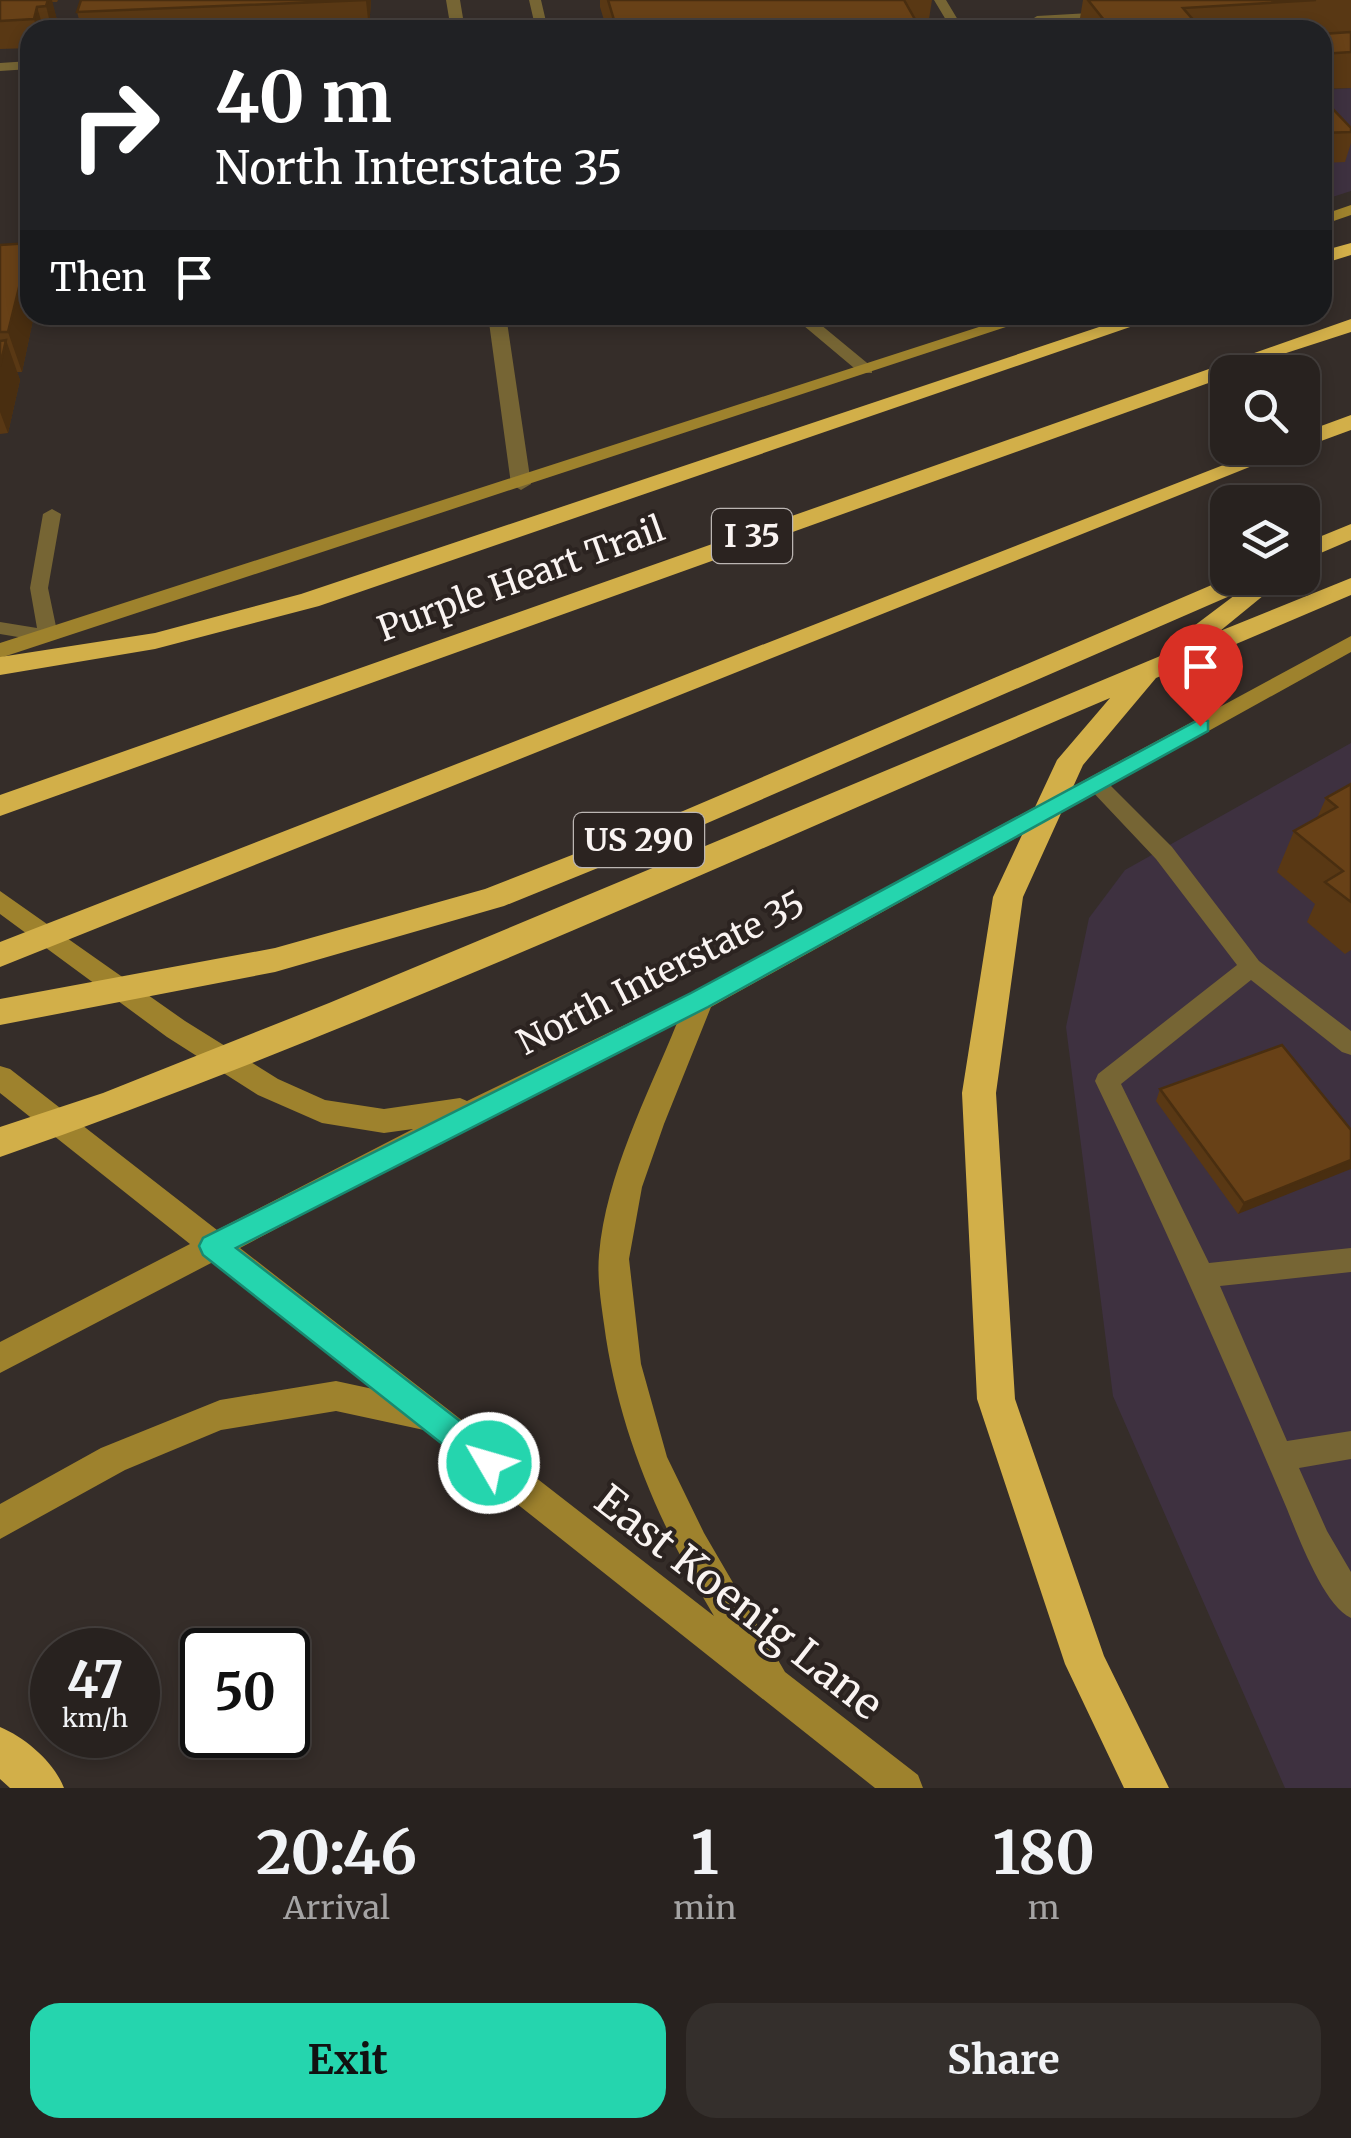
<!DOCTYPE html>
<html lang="en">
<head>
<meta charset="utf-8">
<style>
	:root { --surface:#28221f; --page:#342f2c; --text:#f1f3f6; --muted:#a5a4a4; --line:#443f3d; --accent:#25d5ae }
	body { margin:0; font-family:Merriweather,serif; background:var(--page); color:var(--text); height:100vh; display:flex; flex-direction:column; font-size:38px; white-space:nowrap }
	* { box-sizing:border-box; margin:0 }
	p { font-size:32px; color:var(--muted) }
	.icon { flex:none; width:55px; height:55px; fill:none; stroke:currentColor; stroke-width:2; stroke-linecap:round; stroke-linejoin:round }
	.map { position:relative; height:1788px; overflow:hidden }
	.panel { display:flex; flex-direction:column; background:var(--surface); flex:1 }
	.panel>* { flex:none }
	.guide { position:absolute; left:20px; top:20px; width:1312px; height:305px; border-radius:30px; box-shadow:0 5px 15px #0003,0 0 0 2px var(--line); background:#202124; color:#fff; overflow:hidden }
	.controls { position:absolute; left:1210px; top:355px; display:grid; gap:20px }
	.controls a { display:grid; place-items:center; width:110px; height:110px; border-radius:20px; background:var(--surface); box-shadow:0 5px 15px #0003,0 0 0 2px var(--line); font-size:50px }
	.speed { position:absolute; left:30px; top:1628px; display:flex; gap:20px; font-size:50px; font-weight:700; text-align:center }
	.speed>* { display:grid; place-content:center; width:130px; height:130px; border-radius:50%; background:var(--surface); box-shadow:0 5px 15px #0003,0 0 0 2px var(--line); line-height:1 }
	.speed small { font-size:25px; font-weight:400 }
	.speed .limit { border:5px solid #111; border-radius:15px; background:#fff; color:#111 }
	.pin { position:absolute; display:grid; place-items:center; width:85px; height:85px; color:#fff; margin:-102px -42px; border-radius:50% 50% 50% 0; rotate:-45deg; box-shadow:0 0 10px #0007 }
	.pin .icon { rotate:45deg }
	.me { position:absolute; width:110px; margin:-55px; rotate:308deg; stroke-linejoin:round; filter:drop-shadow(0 0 8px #0008) }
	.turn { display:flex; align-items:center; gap:35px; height:210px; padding:0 30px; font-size:45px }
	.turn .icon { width:130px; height:130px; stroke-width:2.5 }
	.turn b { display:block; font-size:70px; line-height:85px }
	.then { display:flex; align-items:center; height:95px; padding:0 30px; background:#0003; gap:20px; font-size:38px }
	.eta { display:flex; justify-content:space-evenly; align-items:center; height:170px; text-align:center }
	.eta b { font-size:60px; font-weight:700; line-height:70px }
	.action { display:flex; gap:20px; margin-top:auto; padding:20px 30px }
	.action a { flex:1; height:115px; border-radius:30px; background:var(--accent); color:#111; font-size:40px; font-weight:700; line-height:115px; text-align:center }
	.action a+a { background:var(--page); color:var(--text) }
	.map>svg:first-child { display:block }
	.commercial { fill:#3e3140 }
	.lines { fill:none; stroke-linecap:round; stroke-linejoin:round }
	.service { fill:#766534; fill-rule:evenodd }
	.minor { fill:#766534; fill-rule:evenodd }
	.secondary { fill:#9e822d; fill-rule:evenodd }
	.motorway { fill:#d2af49; fill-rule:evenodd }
	.wall { fill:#593814 }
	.shaded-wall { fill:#492e10 }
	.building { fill:#684117; stroke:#492e10; stroke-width:2.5 }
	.route { fill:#25d5ae; stroke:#188a71; stroke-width:2.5 }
	.labels { text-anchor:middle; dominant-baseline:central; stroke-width:8; stroke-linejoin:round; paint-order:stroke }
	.shield { fill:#2b2320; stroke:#bbb5b2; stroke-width:2.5 }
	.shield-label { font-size:32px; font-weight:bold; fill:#f9f3f1 }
	.street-label { font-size:35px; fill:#f9f3f1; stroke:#2b2320 }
	.near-street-label { font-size:42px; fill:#f9f3f1; stroke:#2b2320 }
</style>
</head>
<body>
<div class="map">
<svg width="1351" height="1788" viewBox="0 0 1351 1788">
	<rect width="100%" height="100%" fill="#352d29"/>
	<!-- commercial -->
	<path class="commercial" d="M1351,88V191L1323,200L1322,90Z
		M1351,743V1788H1285L1113,1396L1066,1027L1089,918L1125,870Z"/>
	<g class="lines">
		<!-- service -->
		<path class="service" d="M529,0H541L548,30H536Z
			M934,0H946L964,30H952Z
			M1108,12L1114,16L1112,19L1037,24L1031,20L1037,16Z
			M30,61V69L0,71V63Z
			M791,315H809L872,367V373H860Z
			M52,509L61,514L48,588L58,636L48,642L0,634V622L37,628L30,588L43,514Z
			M1096,775L1103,778L1172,847L1259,961L1351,1031V1055L1342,1052L1251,980L1121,1084L1209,1263L1351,1248V1272L1220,1286L1287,1441L1351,1431V1459L1299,1468L1327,1531L1351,1572V1618C1324,1606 1298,1536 1287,1509C1227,1367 1163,1222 1095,1081L1098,1074L1237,965L1156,859L1089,788L1085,783L1089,778Z"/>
		<!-- minor -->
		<path class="minor" d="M446,0H460L465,30H451Z
			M488,315H506L531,484L521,490L511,484Z"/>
		<!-- secondary -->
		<path class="secondary" d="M1351,205V215L1322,225V215Z
			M1016,315H1042L0,658V643Z
			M1351,636V652L711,1007L664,1124L642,1187L629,1259L641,1364L667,1457L704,1533L785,1672L918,1775L923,1788H875L424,1430L336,1411L221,1430L125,1470L0,1539V1504L101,1448L220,1400L336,1381L373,1389L213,1262L0,1373V1342L190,1244L0,1093V1066L10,1069L217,1230L413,1129L384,1133L322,1123L258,1095L167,1037L0,914V891L185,1021L278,1079L325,1100L384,1109L460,1098L467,1101L691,993ZM677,1023C647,1097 606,1174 599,1255C597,1278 601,1302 604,1324C618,1430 659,1524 714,1616L240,1248L493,1114Z"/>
		<!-- motorway -->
		<path class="motorway" d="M1351,243V255L1322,264V251Z
			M1135,315H1165L319,606L155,649L0,675V657L155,633L301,594Z
			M1351,319V332L1228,372V376L0,816V795Z
			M1351,415V430L1302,448H1301L1302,433Z
			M1267,448H1297L0,967V942Z
			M1351,524V540L1302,561V544Z
			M1228,578H1285L1220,631L1351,578V595L1156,678L1083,765L1023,897L996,1093L1015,1399L1104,1656L1169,1788H1124L1065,1664L977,1399L962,1093L993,897L1057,760L1110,698C743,854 377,1025 0,1157V1127L103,1093L329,1003L1177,649L1174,644L1178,638L1239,592L689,831L504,906L275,972L0,1025V999L275,948L485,889L669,817Z
			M0,1727C26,1738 54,1762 64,1788H10L0,1779Z"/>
	</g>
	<!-- wall -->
	<path class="wall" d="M0,0H58L57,2H52L57,20L55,30H30V48L0,49Z
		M371,0L369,29L82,30L77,12Z
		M600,0H932L929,19L915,20L921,30H607L600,7Z
		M1083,0H1351V88L1322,89V30H1078Z
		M1322,105L1351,128V143L1345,162L1322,163Z
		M0,245L30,315H34L22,372H17L20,380L8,433L0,434Z
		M1351,784V950L1345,954L1307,922L1315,904L1277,872L1294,831L1317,818L1326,798Z
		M1160,1089L1351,1130L1238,1214L1156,1101Z"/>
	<!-- shaded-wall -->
	<path class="shaded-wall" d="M48,0H52L57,20L55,30H52L46,6Z
		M366,0H371L369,29L366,1Z
		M37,7L44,30H37L34,19Z
		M30,243V315H34L22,372L8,332Z
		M6,340L20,380L8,433L0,412V366Z
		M1351,1160V1169L1238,1214L1244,1203Z"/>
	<!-- building -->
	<path class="building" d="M0,0H48L46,6L37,7L34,19L0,21Z
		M81,0H366L77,12Z
		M608,0H904L921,30H617Z
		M1088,0H1316L1183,8L1202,30H1112Z
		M1351,32V52L1322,54V34Z
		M1322,105H1329L1351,128V132L1322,133Z
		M30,243L8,332H0V245Z
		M6,340L0,366V341Z
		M1351,784V902L1325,882L1343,871L1294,831L1337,807L1326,798Z
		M1282,1045L1351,1130V1160L1244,1203L1160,1089Z"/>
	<!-- route -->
	<path class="route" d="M1200,719L1208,721V731L708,1007L236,1248L500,1452L504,1463L500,1473L489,1477L479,1473L203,1255L199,1246L203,1238L691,993Z"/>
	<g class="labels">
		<!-- shield labels -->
		<g class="shield">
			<rect x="712" y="509" width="80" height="54" rx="8"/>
			<rect x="574" y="813" width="130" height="54" rx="8"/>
		</g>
		<g class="shield-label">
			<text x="752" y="536">I 35</text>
			<text x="639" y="840">US 290</text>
		</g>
		<!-- street labels -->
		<g class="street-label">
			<text transform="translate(521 579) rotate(-20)">Purple Heart Trail</text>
			<text transform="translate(661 973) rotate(-27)">North Interstate 35</text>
		</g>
		<!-- near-street labels -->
		<g class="near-street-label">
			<text transform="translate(739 1602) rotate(38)">East Koenig Lane</text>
		</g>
	</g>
</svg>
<div class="controls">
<a><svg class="icon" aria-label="search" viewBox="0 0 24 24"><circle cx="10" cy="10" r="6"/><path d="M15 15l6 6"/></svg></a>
<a><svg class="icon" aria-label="layers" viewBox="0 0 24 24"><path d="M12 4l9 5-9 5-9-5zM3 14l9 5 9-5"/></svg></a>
</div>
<div class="speed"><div>47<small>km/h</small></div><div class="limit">50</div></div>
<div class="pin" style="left:1200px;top:726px;background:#d93025"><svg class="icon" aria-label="arrive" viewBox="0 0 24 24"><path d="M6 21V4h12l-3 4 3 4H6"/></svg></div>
<svg class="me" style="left:489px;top:1463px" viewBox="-20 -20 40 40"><circle r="17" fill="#25d5ae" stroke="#fff" stroke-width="3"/><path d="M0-11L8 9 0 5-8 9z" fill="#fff"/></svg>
<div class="guide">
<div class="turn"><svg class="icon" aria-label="right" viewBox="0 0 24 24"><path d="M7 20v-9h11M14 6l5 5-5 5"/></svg><div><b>40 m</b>North Interstate 35</div></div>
<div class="then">Then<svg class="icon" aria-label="arrive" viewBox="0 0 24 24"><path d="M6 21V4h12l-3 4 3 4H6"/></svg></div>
</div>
</div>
<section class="panel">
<div class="eta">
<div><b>20:46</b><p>Arrival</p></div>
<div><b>1</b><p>min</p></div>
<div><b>180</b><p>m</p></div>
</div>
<div class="action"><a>Exit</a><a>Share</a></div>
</section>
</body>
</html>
